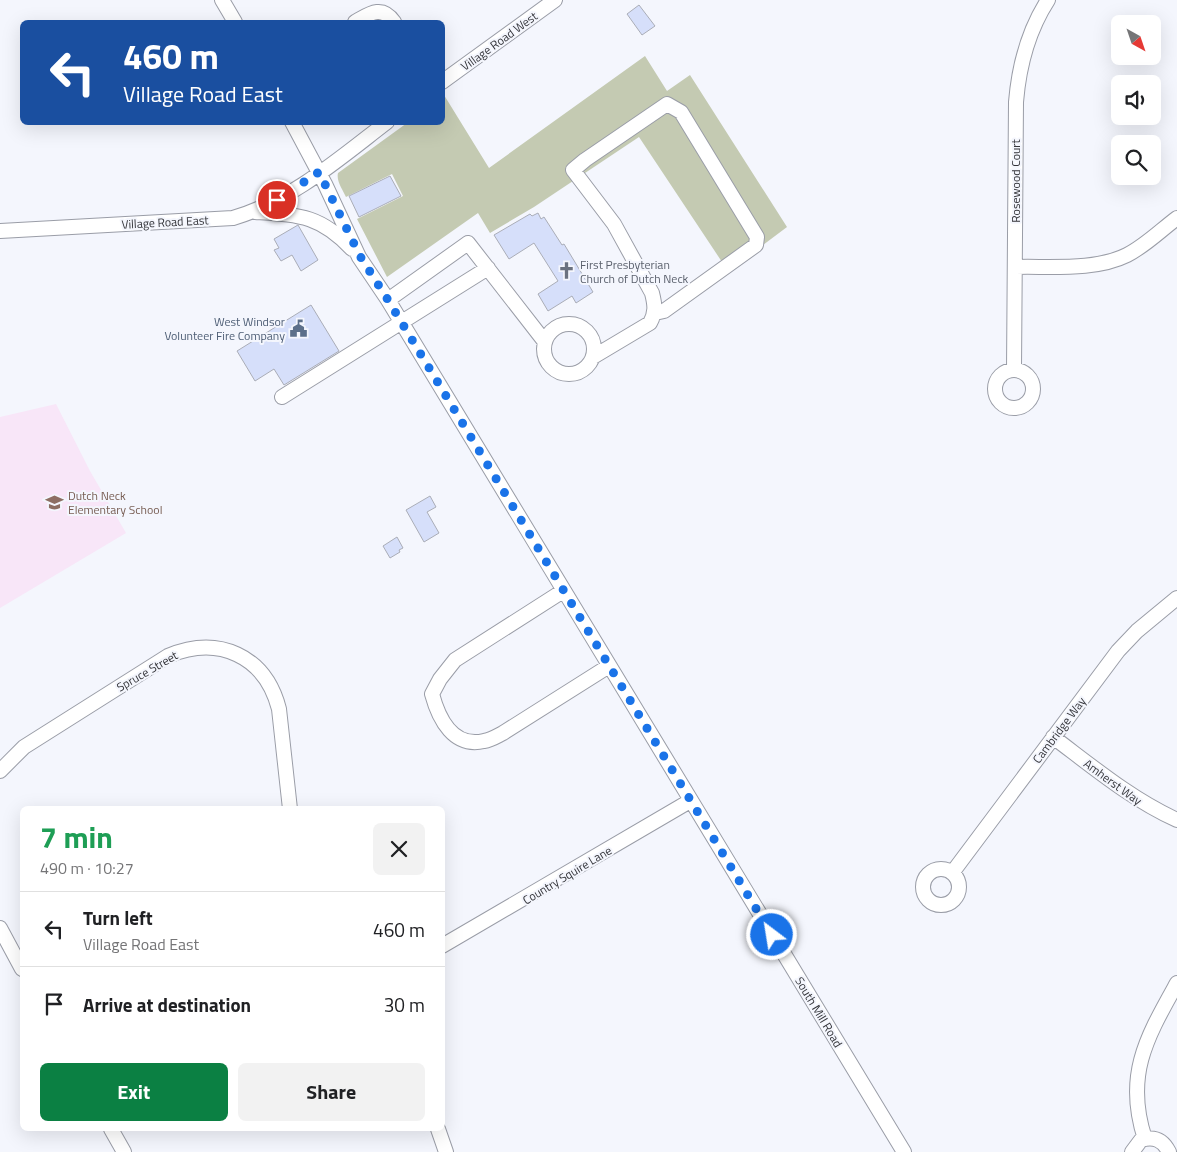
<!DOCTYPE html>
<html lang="en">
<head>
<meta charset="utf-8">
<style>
	:root { --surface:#fff; --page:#f2f2f2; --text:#202124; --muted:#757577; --line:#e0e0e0; --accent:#0b8043 }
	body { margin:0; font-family:"Titillium Web",sans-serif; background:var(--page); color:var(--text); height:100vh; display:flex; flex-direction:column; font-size:19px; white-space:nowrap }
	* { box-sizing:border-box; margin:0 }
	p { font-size:16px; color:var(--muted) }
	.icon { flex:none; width:28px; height:28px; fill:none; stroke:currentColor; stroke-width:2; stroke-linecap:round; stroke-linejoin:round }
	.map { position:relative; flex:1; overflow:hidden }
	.side { position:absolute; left:20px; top:806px; width:425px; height:325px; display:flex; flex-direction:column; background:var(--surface); border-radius:8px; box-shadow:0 5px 20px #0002 }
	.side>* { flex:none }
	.top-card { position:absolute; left:20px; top:20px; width:425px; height:105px; border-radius:8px; box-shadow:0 5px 20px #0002; background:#1a4fa0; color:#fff; overflow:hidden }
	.needle { width:32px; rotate:140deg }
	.controls { position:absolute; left:1111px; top:15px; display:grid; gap:10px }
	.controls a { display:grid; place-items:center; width:50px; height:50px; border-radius:8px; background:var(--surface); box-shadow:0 5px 20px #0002; font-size:25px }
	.pin { position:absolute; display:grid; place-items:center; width:42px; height:42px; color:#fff; margin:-21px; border:2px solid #fff; border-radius:50%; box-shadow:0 1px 5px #0007 }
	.me { position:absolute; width:55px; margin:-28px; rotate:329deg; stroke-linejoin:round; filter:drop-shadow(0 0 4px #0008) }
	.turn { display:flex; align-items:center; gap:18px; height:105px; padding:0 20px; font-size:22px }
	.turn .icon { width:65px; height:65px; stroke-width:2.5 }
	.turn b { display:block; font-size:35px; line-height:42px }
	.round { display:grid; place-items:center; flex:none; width:52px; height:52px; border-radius:8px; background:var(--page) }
	.headline { display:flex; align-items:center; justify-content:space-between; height:85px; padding:0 20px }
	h1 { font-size:30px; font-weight:700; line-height:38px; color:#1e9e55 }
	.action { display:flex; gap:10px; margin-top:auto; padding:10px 20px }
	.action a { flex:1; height:58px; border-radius:8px; background:var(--accent); color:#fff; font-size:20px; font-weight:700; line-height:58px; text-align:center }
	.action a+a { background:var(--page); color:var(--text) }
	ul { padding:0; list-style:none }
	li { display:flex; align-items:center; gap:15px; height:75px; padding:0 20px; border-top:1px solid var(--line) }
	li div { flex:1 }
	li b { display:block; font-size:19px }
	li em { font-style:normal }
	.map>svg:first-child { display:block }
	.education { fill:#f8e6f8 }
	.green { fill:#c4cab2 }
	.building { fill:#d6dffa; stroke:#aaadb7 }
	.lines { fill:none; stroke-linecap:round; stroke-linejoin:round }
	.minor-casing { stroke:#9a9da7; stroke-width:16 }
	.minor { stroke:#fff; stroke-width:14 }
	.route { stroke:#1a73e8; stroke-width:9; stroke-dasharray:0 16.2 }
	.labels { text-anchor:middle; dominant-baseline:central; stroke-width:4; stroke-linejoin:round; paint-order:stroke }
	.street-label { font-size:12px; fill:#34353a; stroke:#f4f6fd }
	.worship-label { font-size:12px; fill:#5b616d; stroke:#f4f6fd; text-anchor:start }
	.service-label { font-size:12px; fill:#4e5e75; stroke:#f4f6fd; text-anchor:end }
	.education-label { font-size:12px; fill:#785e54; stroke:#f4f6fd; text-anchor:start }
</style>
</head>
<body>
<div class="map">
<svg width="1177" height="1152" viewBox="0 0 1177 1152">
	<rect width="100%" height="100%" fill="#f4f6fd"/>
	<!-- education -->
	<path class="education" d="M56,404L90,471L126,533L0,608V417Z"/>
	<!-- green -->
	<path class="green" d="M645,56L667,91L690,75L787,227L728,271L639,137L534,207L490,233L478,213L387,277L357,219L403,196L392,174L346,197C343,190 336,181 338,173L407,123L442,122V96L444,95L489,168Z"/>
	<!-- building -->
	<path class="building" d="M639,5L655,26L642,35L627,14Z
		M390,176L401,196L359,217L349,196Z
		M538,213L541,219L544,217L562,245L564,244L593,292L576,303L572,296L548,311L538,294L558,281L534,243L509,259L494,235L530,214L532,216Z
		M298,225L318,260L301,271L292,255L281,261L274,250L279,248L274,239Z
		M311,305L339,351L284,385L274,369L255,381L237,351Z
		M430,496L436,507L427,512L439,533L424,542L406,510Z
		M397,537L403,548L399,550L400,552L390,558L383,546Z"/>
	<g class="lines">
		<defs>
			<path id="minor" d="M222,0L235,22
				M355,22C369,14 382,4 394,22
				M442,82L555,0
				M292,122L325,184L359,257L388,300L904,1152
				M255,212C299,215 320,215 352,249
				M0,231L233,218C291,201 340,158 387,122
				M1015,267C1050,266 1095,271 1127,255C1145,246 1161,230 1177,218
				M388,300L468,243L545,342
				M544 349a25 25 0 1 1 50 0a25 25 0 1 1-50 0Z
				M593,357L650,323C656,312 655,305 652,293L614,224L573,170L585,160L667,104L681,112L757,237L756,245L664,311L655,313
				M1014,369L1016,102C1019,66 1028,31 1048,0
				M995 389a19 19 0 1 1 38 0a19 19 0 1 1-38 0Z
				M282,397L488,268
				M563,591L455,660L440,679L432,694C439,720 454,748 484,741C491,740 497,736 503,733L609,666
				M1053,737C1093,767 1131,799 1177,820
				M0,771L24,747L168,656C218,635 265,655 279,709L290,809
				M923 887a18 18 0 1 1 36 0a18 18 0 1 1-36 0Z
				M952,873L1118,651L1137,631L1177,598
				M0,928L22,969
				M442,946L690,801
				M111,1129L124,1152
				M438,1129L446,1152
				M1145,1139C1124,1075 1147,1037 1177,983
				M1132,1152L1141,1140C1154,1136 1163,1140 1169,1152"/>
		</defs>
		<!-- minor casing -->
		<use href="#minor" class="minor-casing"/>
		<!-- minor -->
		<use href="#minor" class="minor"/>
	</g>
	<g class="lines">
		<!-- route -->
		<path class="route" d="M277,200L319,172L360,256L388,300L772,935"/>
	</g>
	<!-- icons -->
	<defs>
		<symbol id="church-bare" viewBox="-9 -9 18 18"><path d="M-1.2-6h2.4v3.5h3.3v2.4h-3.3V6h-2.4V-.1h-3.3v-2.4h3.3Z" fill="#6b7280" stroke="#f4f6fd" stroke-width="2.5" paint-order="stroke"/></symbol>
		<symbol id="civic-bare" viewBox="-9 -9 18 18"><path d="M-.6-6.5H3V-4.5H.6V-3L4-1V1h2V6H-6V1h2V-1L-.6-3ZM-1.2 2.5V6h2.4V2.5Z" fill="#5c6f8a" stroke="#f4f6fd" stroke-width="2.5" paint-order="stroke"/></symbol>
		<symbol id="school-bare" viewBox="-9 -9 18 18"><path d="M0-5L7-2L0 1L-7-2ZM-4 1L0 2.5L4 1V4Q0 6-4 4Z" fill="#8d6e63" stroke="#f4f6fd" stroke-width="2.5" paint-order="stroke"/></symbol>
	</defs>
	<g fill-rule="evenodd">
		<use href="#church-bare" x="554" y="258" width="25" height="25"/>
		<use href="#civic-bare" x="286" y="316" width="25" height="25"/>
		<use href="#school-bare" x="42" y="490" width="25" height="25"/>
	</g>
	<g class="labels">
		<!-- street labels -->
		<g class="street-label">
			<text transform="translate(499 41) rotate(-36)">Village Road West</text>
			<text transform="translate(1015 181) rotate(-90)">Rosewood Court</text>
			<text transform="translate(165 222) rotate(-3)">Village Road East</text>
			<text transform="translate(147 671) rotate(-30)">Spruce Street</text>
			<text transform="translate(1059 730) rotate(-53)">Cambridge Way</text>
			<text transform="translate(1113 782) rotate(36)">Amherst Way</text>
			<text transform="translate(567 875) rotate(-31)">Country Squire Lane</text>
			<text transform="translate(819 1012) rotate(59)">South Mill Road</text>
		</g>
		<!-- worship labels -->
		<g class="worship-label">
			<text x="580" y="264">First Presbyterian<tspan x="580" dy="14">Church of Dutch Neck</tspan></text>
		</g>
		<!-- service labels -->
		<g class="service-label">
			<text x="285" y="321">West Windsor<tspan x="285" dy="14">Volunteer Fire Company</tspan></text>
		</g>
		<!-- education labels -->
		<g class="education-label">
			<text x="68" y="495">Dutch Neck<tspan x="68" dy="14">Elementary School</tspan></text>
		</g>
	</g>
</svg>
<div class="controls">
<a><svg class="needle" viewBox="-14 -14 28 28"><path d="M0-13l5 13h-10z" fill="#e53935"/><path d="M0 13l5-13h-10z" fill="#757577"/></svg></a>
<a><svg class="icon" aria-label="sound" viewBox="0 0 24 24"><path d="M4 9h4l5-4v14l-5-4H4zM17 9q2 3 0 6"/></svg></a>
<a><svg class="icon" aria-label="search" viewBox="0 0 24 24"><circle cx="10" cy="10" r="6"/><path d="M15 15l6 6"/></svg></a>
</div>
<div class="pin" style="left:277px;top:200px;background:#d93025"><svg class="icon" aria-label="arrive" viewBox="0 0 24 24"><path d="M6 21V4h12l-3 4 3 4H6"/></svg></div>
<svg class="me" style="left:772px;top:935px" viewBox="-20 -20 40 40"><circle r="17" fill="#1a73e8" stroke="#fff" stroke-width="3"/><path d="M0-11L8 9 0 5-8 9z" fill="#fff"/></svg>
<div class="top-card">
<div class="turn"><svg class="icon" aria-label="left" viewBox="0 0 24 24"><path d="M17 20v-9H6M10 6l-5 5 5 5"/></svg><div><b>460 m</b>Village Road East</div></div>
</div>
<section class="side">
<div class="headline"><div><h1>7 min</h1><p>490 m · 10:27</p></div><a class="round"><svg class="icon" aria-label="close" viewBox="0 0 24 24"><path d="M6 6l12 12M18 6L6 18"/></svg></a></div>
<ul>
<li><svg class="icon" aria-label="left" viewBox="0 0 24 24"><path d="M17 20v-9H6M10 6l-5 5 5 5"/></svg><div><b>Turn left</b><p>Village Road East</p></div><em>460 m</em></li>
<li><svg class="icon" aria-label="arrive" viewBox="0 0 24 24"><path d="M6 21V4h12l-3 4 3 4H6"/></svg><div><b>Arrive at destination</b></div><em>30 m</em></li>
</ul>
<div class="action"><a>Exit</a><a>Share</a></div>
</section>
</div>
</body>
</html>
